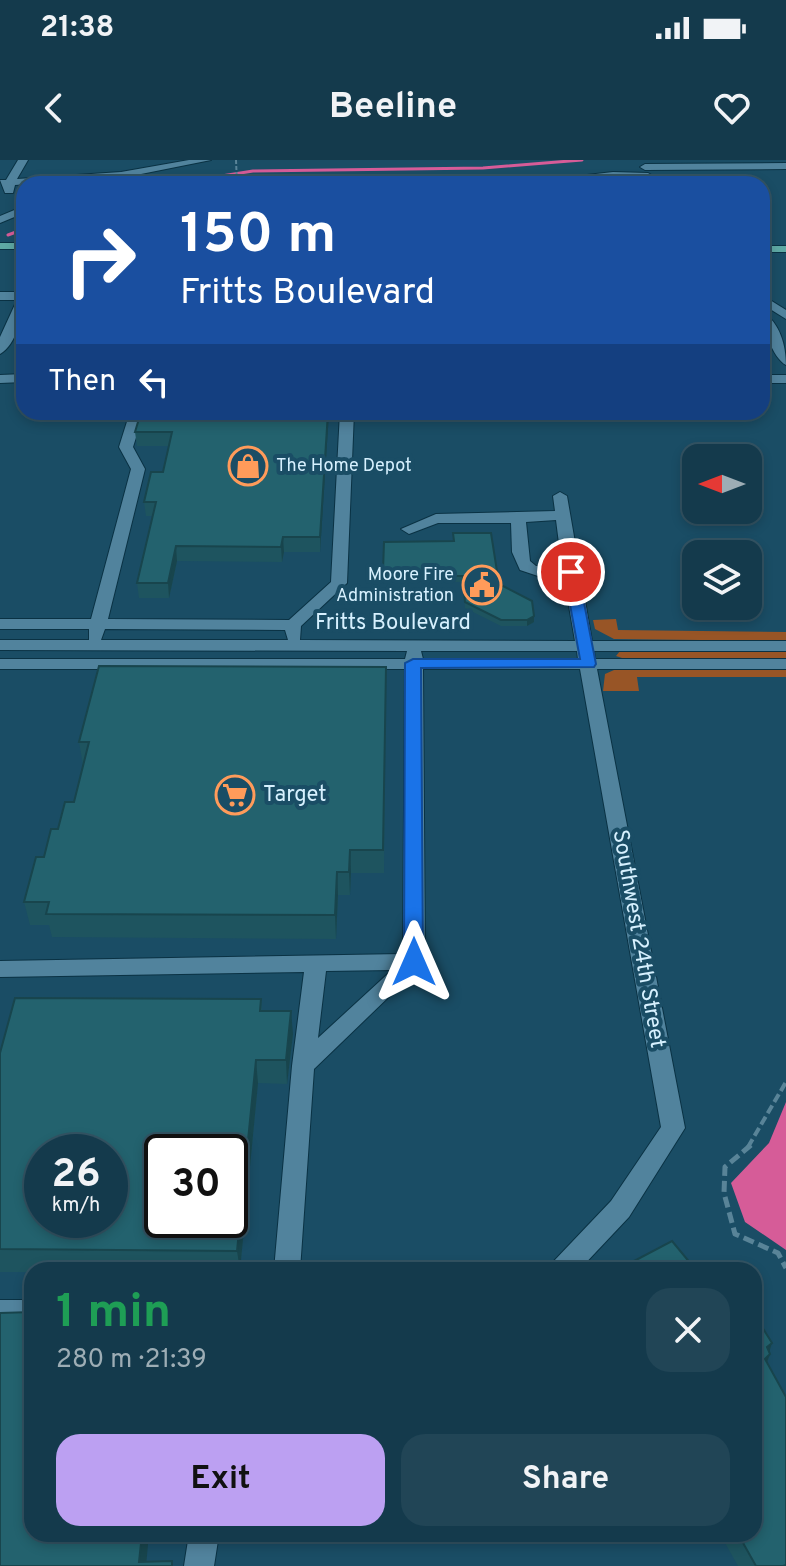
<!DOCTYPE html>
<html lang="en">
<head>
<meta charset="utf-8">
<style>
	:root { --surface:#143a4c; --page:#214556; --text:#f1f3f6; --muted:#9dadb5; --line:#335464; --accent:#bca0f2 }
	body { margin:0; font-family:Overpass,sans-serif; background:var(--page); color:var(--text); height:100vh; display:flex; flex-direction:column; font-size:30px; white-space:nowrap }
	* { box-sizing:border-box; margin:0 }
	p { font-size:26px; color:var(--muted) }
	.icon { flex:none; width:44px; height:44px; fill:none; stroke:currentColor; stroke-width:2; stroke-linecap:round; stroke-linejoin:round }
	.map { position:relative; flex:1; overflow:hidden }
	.details { position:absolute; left:24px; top:1102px; width:738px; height:280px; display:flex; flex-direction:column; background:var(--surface); border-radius:24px; box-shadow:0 4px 12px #0003,0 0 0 2px var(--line) }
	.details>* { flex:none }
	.top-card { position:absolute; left:16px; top:16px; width:754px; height:244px; border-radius:24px; box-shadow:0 4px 12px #0003,0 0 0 2px var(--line); background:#1a4fa0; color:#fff; overflow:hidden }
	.needle { width:52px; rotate:270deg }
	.tools { position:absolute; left:682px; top:284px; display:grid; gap:16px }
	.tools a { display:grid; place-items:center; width:80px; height:80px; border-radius:16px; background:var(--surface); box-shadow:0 4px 12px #0003,0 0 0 2px var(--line); font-size:40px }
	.speed { position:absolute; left:24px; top:974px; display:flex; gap:16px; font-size:40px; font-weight:700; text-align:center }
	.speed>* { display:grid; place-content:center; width:104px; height:104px; border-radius:50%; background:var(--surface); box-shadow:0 4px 12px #0003,0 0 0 2px var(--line); line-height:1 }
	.speed small { font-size:20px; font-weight:400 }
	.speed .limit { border:4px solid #111; border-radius:12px; background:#fff; color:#111 }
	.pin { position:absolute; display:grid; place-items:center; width:68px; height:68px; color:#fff; margin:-34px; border:4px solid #fff; border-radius:50%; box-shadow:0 2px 8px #0007 }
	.me { position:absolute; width:88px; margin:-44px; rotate:0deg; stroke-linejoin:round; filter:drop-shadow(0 0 6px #0008) }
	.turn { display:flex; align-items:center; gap:28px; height:168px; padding:0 32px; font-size:36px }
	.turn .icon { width:104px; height:104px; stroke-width:2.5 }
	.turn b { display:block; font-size:56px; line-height:68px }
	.then { display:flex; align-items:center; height:76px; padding:0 32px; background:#0003; gap:16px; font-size:30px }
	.round { display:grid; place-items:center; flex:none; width:84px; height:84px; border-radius:24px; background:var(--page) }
	.overview { display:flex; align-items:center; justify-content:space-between; height:136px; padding:0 32px }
	h1 { font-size:48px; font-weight:700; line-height:60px; color:#1e9e55 }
	.button { display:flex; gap:16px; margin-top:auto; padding:16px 32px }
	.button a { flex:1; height:92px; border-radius:24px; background:var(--accent); color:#111; font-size:32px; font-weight:700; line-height:92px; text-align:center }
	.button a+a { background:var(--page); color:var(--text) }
	.status { display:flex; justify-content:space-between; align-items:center; height:56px; padding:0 40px; background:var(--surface); direction:ltr }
	.status svg { height:22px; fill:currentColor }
	header { display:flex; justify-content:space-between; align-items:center; height:104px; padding:0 32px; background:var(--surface); font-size:36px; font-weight:700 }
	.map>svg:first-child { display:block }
	.green { fill:#985526 }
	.water { fill:#d65c98 }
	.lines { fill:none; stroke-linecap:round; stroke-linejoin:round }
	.stream { stroke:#d65c98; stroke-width:3 }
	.minor-casing { stroke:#0a3244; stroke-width:2 }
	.major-casing { stroke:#0a3244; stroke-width:2 }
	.path-far2 { stroke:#598498; stroke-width:2; stroke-dasharray:4 2; stroke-linecap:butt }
	.path-far1 { stroke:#598498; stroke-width:4; stroke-dasharray:9 4; stroke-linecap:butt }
	.path { stroke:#598498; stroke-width:5; stroke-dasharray:11 5; stroke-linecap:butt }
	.minor { fill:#51839d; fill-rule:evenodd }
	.major { fill:#5ea9a4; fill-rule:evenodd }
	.wall { fill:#1e545f }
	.shaded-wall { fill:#18454d }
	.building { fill:#23626e; stroke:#18454d; stroke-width:2; fill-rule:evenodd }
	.route { fill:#1a73e8; stroke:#114b97; stroke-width:2 }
	.labels { text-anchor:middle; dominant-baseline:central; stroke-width:8; stroke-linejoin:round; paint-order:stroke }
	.far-poi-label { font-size:18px; fill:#d6f0fe; stroke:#1a4d65; text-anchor:start }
	.street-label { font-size:22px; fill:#d6f0fe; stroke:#1a4d65 }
	.poi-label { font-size:22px; fill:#d6f0fe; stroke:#1a4d65; text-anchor:start }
</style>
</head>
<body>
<div class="status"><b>21:38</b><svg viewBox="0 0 49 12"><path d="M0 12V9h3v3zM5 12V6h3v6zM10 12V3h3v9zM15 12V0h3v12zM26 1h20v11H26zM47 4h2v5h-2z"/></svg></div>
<header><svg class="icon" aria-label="back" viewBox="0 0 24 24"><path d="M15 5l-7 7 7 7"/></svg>Beeline<svg class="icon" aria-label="heart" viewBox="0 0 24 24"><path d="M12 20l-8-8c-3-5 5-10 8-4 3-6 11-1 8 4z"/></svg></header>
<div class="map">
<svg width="786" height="1406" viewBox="0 0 786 1406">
	<rect width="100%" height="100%" fill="#1a4d65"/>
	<!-- green -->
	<path class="green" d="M616,459L618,470L786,472V481L614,479L595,469L593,460Z
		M620,491H786V498H622L616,496Z
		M671,508L786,509V517H637L639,531H603L605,514L614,510Z"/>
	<!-- water -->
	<path class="water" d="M786,942V1090L745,1062L731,1023L769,983Z"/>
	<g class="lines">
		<!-- stream -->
		<path class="stream" d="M171,24L253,11L483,8L582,0
			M8,75L24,69"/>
		<defs>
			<path id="minor" d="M18,0H28L17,19L121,12L189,0H211L121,18L15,25L13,33H5L0,20H6Z
				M786,3V9L645,10L640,7L645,4Z
				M613,12L648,13L653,16C641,23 623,17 609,18C569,22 529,24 488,24L493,21L544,20Z
				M24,46V53L0,63V56Z
				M0,132H24C24,151 17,185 0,194V177L17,140H0Z
				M762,135L786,150V159L762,144Z
				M762,152C780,162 786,186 786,205C773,198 762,167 762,152Z
				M24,214V222L0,223V215Z
				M762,215H786V223H762Z
				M130,252H144L133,287L145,309L108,459L289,460L331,422L340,252H354L347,423L301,466L300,480L575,481L564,417H541L520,410L512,392L511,363H438L409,374L401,369L436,354L555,351L553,336L560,332L567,336L592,481H786V491H594L595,499H786V509H597L685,968L629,1057L579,1110H549L553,1102L611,1041L661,967L580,509H423L425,802L314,909L300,1110H274L292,906L304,812L0,817V801L403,794L405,509H0V499H405L407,491L0,490V480H89V469H0V459H91L131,309L119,287ZM556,360L562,407L536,406L530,401L526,362ZM105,469L285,470L288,480H101ZM421,491H577L578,499H423ZM392,810L318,878L326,811Z
				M0,1140H32V1164H0Z
				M189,1374H219L214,1406H184Z"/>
			<path id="major" d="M0,83H24V89H0Z
				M762,86H786V92H762Z"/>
		</defs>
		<!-- minor casing -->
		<use href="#minor" class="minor-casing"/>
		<!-- major casing -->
		<use href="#major" class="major-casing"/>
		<!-- path-far2 -->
		<path class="path-far2" d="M236,0L237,24
			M257,24L294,20H439"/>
		<!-- path-far1 -->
		<path class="path-far1" d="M748,987L786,922"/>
		<!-- path -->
		<path class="path" d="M751,985L725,1007L724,1033L735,1074L778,1093L786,1108"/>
		<!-- minor -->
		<use href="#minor" class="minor"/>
		<!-- major -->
		<use href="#major" class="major"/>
	</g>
	<!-- wall -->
	<path class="wall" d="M329,252L320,392H284L282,402L177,401L169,438H139L137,423L153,356H146L144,342L163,312L169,286H137L135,272Z
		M384,382L499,424L534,456V462L527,466H501L465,448L463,422L408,421V418L383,417Z
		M386,507L384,713H351L350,735H338L336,779L52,777L49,765H30L24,742L44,697L74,642L83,605L79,582Z
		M261,839L262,851L293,874L287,924L258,923L240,1110H32V1112H0V893Z
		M754,1154L770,1194L767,1203L786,1406H738L720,1374H754Z"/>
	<!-- shaded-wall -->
	<path class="shaded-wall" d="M328,252H329L320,392V377Z
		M283,377L284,392L282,402L281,387Z
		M176,386L177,401L169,438L168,423Z
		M534,456V462L527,466V460Z
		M350,690L351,713L350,735L349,712Z
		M337,712L338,735L336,779L335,755Z
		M291,851L293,874L287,924L286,900Z
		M256,900L258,923L240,1110L237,1091Z
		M772,1183L768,1196L770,1194L762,1216L767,1187Z
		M142,1374H149L146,1406L139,1402Z"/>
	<!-- building -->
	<path class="building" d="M434,18H466V24H434Z
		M141,252H328L320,377H283L281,387L176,386L168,423H137L156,342H144L151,312H163L172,272H135Z
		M453,373H491L499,424L532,441L534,456L527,460H501L465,442L463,416H408V413L383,411L384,382L454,381Z
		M99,506L386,507L383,690H350L349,712H337L335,755L46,754L49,742H24L36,697H44L51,669H58L65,642H74L89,582H79Z
		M15,838L261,839L260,851H291L286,900H256L237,1091L0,1089V893ZM42,992H110V1060H42ZM162,992H230V1060H162Z
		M672,1081L696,1110H617Z
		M32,1152V1374H142L139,1402L172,1401V1406H0V1153Z
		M754,1154L772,1183L767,1187L770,1194L765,1199L786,1237V1405L783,1406H756L738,1374H754Z"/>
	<!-- route -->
	<path class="route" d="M571,408L578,412L596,504L594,507L421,508L423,802L414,810L407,807L404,802L405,503L413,499H580L564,412Z"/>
	<!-- icons -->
	<defs>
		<symbol id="shop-ring" viewBox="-11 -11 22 22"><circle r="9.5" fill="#1a4d65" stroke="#ff9b5a" stroke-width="1.5"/><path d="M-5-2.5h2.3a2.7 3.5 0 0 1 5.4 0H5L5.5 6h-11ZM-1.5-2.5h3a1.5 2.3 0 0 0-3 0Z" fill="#ff9b5a"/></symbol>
		<symbol id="civic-ring" viewBox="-11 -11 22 22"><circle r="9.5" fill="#1a4d65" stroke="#ff9b5a" stroke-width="1.5"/><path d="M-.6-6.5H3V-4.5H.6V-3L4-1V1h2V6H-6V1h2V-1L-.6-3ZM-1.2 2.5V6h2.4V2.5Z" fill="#ff9b5a"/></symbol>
		<symbol id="supermarket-ring" viewBox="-11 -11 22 22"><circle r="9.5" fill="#1a4d65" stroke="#ff9b5a" stroke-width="1.5"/><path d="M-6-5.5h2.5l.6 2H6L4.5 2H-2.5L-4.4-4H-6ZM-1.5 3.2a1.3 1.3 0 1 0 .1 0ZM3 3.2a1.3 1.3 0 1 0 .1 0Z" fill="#ff9b5a"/></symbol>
	</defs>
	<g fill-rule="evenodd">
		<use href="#shop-ring" x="226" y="284" width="44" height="44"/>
		<use href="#civic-ring" x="460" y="403" width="44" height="44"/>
		<use href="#supermarket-ring" x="213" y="613" width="44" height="44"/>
	</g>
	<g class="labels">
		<!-- far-poi labels -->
		<g class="far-poi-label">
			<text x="276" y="306">The Home Depot</text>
			<text x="454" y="415" text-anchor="end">Moore Fire<tspan x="454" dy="21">Administration</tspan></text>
		</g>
		<!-- street labels -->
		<g class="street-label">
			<text x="393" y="463">Fritts Boulevard</text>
			<text transform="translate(638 779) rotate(80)">Southwest 24th Street</text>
		</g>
		<!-- poi labels -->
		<g class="poi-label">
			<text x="263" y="635">Target</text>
		</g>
	</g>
</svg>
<div class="tools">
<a><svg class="needle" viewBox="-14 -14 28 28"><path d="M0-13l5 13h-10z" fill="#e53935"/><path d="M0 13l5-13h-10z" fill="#9dadb5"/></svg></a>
<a><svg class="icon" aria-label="layers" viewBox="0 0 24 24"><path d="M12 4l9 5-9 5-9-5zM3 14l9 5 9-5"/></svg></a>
</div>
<div class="speed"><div>26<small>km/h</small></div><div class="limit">30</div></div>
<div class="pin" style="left:571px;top:412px;background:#d93025"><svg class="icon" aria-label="arrive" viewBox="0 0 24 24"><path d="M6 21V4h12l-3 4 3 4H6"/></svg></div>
<svg class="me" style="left:414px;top:802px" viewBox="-20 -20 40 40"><path d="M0-17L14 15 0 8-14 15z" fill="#1a73e8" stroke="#fff" stroke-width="4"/></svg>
<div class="top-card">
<div class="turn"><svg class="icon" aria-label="right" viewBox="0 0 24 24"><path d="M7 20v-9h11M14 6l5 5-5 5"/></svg><div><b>150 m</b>Fritts Boulevard</div></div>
<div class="then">Then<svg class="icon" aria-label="left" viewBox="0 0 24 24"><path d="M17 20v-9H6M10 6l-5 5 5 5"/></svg></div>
</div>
<section class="details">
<div class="overview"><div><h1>1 min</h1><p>280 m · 21:39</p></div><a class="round"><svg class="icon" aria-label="close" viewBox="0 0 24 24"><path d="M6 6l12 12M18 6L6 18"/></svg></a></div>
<div class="button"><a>Exit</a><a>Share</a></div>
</section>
</div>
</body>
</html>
